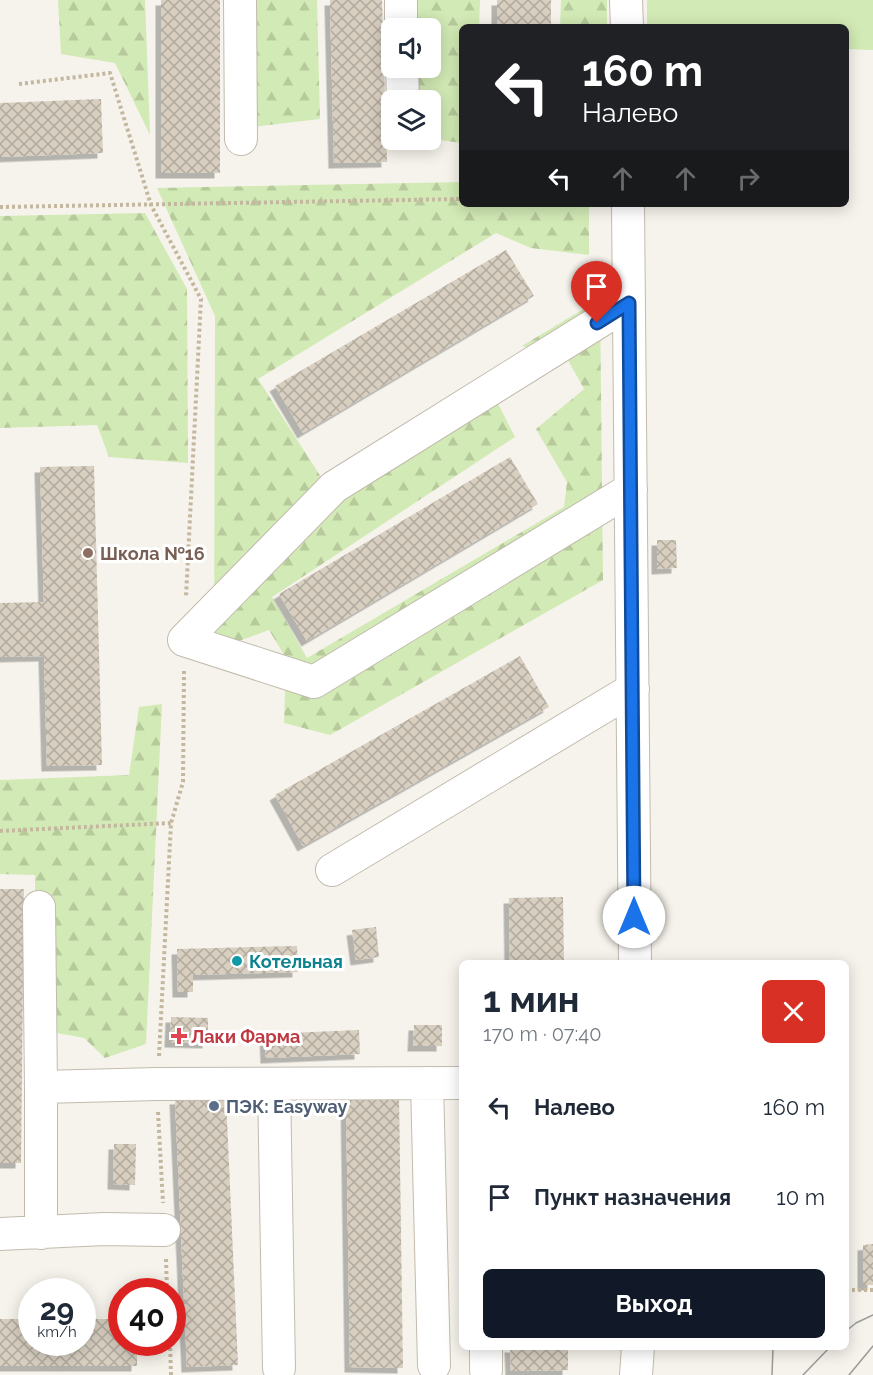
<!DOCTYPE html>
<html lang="ru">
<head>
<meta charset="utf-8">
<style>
	:root { --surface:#fff; --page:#f2f2f3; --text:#1f2937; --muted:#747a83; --accent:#111827 }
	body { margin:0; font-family:Raleway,sans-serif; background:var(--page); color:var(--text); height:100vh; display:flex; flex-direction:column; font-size:22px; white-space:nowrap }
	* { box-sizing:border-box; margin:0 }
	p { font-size:20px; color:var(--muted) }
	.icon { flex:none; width:33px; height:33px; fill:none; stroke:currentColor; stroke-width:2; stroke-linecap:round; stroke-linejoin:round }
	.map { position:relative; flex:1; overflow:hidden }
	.panel { position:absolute; left:459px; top:960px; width:390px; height:390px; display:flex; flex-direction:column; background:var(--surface); border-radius:9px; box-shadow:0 3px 15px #0003 }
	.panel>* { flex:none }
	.guide { position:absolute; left:459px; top:24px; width:390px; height:183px; border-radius:9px; box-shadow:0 3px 15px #0003; background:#202124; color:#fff; overflow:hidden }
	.fabs { position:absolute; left:381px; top:18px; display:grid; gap:12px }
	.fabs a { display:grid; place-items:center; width:60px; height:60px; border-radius:9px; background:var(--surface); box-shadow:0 3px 15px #0003; font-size:30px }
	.speed { position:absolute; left:18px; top:1278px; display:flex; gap:12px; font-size:30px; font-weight:700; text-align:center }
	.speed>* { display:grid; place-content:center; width:78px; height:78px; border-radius:50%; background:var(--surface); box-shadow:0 3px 15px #0003; line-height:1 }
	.speed small { font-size:15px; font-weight:400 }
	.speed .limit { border:9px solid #d22; background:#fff; color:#111 }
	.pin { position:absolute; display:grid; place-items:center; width:51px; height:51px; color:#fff; margin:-62px -26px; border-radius:50% 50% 50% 0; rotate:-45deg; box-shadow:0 0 6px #0007 }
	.pin .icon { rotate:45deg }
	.me { position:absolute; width:66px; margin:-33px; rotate:0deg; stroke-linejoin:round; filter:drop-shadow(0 0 4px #0008) }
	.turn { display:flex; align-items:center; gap:21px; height:126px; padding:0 24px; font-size:27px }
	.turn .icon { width:78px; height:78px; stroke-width:2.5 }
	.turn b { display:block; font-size:42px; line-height:51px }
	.lanes { display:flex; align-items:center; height:57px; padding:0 24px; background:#0003; justify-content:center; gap:30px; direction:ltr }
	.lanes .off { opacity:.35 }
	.round { display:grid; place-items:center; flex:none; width:63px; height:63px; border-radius:9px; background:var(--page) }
	.headline { display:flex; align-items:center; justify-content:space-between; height:102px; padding:0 24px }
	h1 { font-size:36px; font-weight:700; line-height:45px }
	.action { display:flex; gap:12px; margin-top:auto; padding:12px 24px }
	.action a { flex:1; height:69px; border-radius:9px; background:var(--accent); color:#fff; font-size:24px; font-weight:700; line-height:69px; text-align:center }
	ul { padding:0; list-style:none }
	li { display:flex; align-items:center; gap:18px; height:90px; padding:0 24px }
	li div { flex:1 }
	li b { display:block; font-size:22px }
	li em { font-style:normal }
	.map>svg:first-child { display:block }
	.forest { fill:url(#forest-firs) }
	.park { fill:#d2eab5 }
	.building { fill:url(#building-cross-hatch); filter:url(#shadow) }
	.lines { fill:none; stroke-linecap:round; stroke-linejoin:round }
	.minor-casing { stroke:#c2bbae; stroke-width:34 }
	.path { stroke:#c4b79f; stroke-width:4; stroke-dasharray:3 3; stroke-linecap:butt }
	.minor { stroke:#fff; stroke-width:32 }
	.tram { stroke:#9a9a9a; stroke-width:1.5 }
	.route-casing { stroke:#114b97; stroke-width:15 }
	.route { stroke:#1a73e8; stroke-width:10 }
	.education-dot { fill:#8d6e63; stroke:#fff; stroke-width:2 }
	.culture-dot { fill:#0f9aa8; stroke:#fff; stroke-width:2 }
	.health-dot { fill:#e0444e; stroke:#fff; stroke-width:2 }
	.service-dot { fill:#5c6f8a; stroke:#fff; stroke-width:2 }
	.labels { text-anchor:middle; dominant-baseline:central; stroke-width:6; stroke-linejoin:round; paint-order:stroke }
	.education-label { font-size:18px; font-weight:bold; fill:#785e54; stroke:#fff; text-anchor:start }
	.culture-label { font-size:18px; font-weight:bold; fill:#0d838f; stroke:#fff; text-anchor:start }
	.health-label { font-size:18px; font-weight:bold; fill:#be3a42; stroke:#fff; text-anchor:start }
	.service-label { font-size:18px; font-weight:bold; fill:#4e5e75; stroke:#fff; text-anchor:start }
</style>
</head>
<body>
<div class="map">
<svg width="873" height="1375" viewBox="0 0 873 1375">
	<defs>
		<pattern id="forest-firs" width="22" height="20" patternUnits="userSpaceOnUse" patternTransform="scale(1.5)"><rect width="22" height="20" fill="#d2eab5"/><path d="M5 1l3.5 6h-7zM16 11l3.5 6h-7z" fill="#b6ca9c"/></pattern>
		<pattern id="building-cross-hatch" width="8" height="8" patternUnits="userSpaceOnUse" patternTransform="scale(1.5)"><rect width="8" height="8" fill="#d8cfc1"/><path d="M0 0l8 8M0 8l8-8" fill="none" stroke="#b1aa9e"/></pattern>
		<filter id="shadow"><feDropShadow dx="-5.5" dy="5.5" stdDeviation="0" flood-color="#0004"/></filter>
	</defs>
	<rect width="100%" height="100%" fill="#f6f3ec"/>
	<!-- forest -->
	<path class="forest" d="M58,0H145L150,135L115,63L61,54Z
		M235,0H317L320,119L235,129Z
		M399,0H480L479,27H462V143L431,139L430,100H403L402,68H430V28H400Z
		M561,0H607V27H560Z
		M462,182V204H589V255L531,248L496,233L258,379L321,477L490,388L515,437L272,597L307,658L564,507L567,482L536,429L584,389L568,360L522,346L600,299L603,580L330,735L284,723L286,658L269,630L214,650L215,316L157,188Z
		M145,213L187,289L188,463L109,457L97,425L0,428V216Z
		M162,704L146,1044L105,1058L84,1038L35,1029V875L0,874V780L129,775L139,707Z"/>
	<!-- park -->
	<path class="park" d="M647,0H873V50L846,49V27H647Z"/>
	<!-- building -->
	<path class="building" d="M161,0H220V173H161Z
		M330,0H382L387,162L334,163Z
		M497,0H551V27H497Z
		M101,99L103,153L0,157V103Z
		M506,250L534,296L303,433L275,386Z
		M510,457L538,504L307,641L279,594Z
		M94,466L102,765L47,766L44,656L0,657V603L44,602L40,467Z
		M657,540H676L677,568L657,569Z
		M520,656L549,707L303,846L275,795Z
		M0,889H24L21,1163H0Z
		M563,897L564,963H510L509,898Z
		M376,927L379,957L356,960L352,930Z
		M297,946L298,972L193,975V992H178L177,949Z
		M171,1017L208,1018V1043L170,1042Z
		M414,1025H442V1046H413Z
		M359,1030L360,1054L266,1058L265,1034Z
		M346,1096H399L403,1368L350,1367Z
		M226,1097L238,1365L187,1367L175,1099Z
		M114,1144H136L135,1185L113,1184Z
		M873,1244V1285H863V1245Z
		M0,1319H32V1342H82V1319H122V1342H137V1366H0Z
		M510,1347H568V1370L511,1371Z"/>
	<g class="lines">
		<defs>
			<path id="minor" d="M240,0L241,139
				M401,0V28
				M626,0L627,27
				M402,68L403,100
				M628,204L635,963
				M629,303L334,487L184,640L314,682L631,489
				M332,870L633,689
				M39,907L41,1087
				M427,1083L434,1365
				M274,1084L279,1368
				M41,1233V1087L157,1084L462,1083
				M0,1234L104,1229L164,1230
				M486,1347V1370
				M636,1375L638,1347"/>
		</defs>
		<!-- minor casing -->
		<use href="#minor" class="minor-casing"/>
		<!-- path -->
		<path class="path" d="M19,84L110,73L151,205L201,299L186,597
			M0,207L462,199
			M0,831L171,823
			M159,1056L171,823L183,782L184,670
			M158,1112L163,1203
			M166,1259L167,1292
			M846,1290H873
			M170,1342L171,1375"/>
		<!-- minor -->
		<use href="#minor" class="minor"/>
		<!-- tram -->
		<path class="tram" d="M846,1331L856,1323L873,1315
			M772,1375L773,1347
			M803,1375L830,1347
			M849,1375L873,1346"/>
	</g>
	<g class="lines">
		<defs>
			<path id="route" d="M597,323L629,303L634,917"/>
		</defs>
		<!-- route casing -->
		<use href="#route" class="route-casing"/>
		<!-- route -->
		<use href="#route" class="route"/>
	</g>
	<!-- markers -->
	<circle class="education-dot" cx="88" cy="553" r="6"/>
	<circle class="culture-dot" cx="237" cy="961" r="6"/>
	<path class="health-dot" d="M176 1027h6v6h6v6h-6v6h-6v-6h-6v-6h6z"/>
	<circle class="service-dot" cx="214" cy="1106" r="6"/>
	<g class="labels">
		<!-- education labels -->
		<g class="education-label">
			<text x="100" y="553">Школа №16</text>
		</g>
		<!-- culture labels -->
		<g class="culture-label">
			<text x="249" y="961">Котельная</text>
		</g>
		<!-- health labels -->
		<g class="health-label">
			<text x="191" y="1036">Лаки Фарма</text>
		</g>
		<!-- service labels -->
		<g class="service-label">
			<text x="226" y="1106">ПЭК: Easyway</text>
		</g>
	</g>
</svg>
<div class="fabs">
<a><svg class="icon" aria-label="sound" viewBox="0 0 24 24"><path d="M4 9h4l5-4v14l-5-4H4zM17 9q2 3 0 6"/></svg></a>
<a><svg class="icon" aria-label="layers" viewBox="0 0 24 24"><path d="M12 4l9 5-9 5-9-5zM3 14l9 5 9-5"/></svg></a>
</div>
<div class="speed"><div>29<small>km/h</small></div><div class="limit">40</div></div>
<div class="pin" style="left:597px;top:323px;background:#d93025"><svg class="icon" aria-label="arrive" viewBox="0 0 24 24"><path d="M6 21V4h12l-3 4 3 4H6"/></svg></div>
<svg class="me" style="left:634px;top:917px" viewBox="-20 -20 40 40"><circle r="19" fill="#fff"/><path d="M0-13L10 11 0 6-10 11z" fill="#1a73e8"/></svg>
<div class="guide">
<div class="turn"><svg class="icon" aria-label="left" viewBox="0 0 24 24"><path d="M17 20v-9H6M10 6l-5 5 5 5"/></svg><div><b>160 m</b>Налево</div></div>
<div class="lanes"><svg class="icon" aria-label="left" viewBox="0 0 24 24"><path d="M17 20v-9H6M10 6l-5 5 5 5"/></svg><svg class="icon off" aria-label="ahead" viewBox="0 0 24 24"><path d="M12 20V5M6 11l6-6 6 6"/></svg><svg class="icon off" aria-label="ahead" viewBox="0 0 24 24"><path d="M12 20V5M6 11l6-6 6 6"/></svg><svg class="icon off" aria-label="right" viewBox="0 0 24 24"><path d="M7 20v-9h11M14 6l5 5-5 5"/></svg></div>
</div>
<section class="panel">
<div class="headline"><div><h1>1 мин</h1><p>170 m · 07:40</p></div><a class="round" style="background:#d93025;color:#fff"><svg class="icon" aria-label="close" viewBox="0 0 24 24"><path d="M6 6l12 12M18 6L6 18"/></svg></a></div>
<ul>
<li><svg class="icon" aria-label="left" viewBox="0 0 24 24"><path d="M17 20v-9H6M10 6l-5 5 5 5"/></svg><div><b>Налево</b></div><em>160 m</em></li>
<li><svg class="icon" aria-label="arrive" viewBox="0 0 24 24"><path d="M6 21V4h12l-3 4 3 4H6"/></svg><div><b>Пункт назначения</b></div><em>10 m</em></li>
</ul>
<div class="action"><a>Выход</a></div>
</section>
</div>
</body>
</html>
